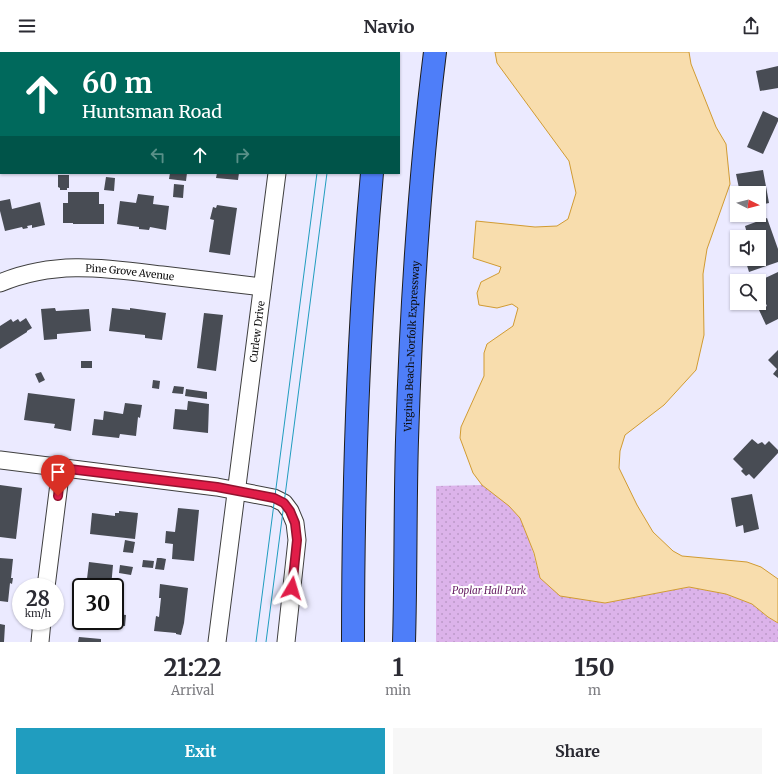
<!DOCTYPE html>
<html lang="en">
<head>
<meta charset="utf-8">
<style>
	:root { --surface:#fff; --page:#f7f7f7; --text:#2b2b33; --muted:#7c7c81; --accent:#209dbf }
	body { margin:0; font-family:Merriweather,serif; background:var(--page); color:var(--text); height:100vh; display:flex; flex-direction:column; font-size:15px; white-space:nowrap }
	* { box-sizing:border-box; margin:0 }
	p { font-size:13px; color:var(--muted) }
	.icon { flex:none; width:22px; height:22px; fill:none; stroke:currentColor; stroke-width:2; stroke-linecap:round; stroke-linejoin:round }
	.map { position:relative; height:590px; overflow:hidden }
	.drawer { display:flex; flex-direction:column; background:var(--surface); flex:1 }
	.drawer>* { flex:none }
	.top-card { position:absolute; left:0px; top:0px; width:400px; height:122px; box-shadow:0 1px 3px #0004; background:#00695c; color:#fff; overflow:hidden }
	.needle { width:26px; rotate:96deg }
	.buttons { position:absolute; left:730px; top:134px; display:grid; gap:8px }
	.buttons a { display:grid; place-items:center; width:36px; height:36px; border-radius:0px; background:var(--surface); box-shadow:0 1px 3px #0004; font-size:20px }
	.speed { position:absolute; left:12px; top:526px; display:flex; gap:8px; font-size:20px; font-weight:700; text-align:center }
	.speed>* { display:grid; place-content:center; width:52px; height:52px; border-radius:50%; background:var(--surface); box-shadow:0 1px 3px #0004; line-height:1 }
	.speed small { font-size:10px; font-weight:400 }
	.speed .limit { border:2px solid #111; border-radius:6px; background:#fff; color:#111 }
	.pin { position:absolute; display:grid; place-items:center; width:34px; height:34px; color:#fff; margin:-41px -17px; border-radius:50% 50% 50% 0; rotate:-45deg; box-shadow:0 0 4px #0007 }
	.pin .icon { rotate:45deg }
	.me { position:absolute; width:44px; margin:-22px; rotate:7deg; stroke-linejoin:round; filter:drop-shadow(0 0 3px #0008) }
	.turn { display:flex; align-items:center; gap:14px; height:84px; padding:0 16px; font-size:18px }
	.turn .icon { width:52px; height:52px; stroke-width:2.5 }
	.turn b { display:block; font-size:28px; line-height:34px }
	.lanes { display:flex; align-items:center; height:38px; padding:0 16px; background:#0003; justify-content:center; gap:20px; direction:ltr }
	.lanes .off { opacity:.35 }
	.eta { display:flex; justify-content:space-evenly; align-items:center; height:68px; text-align:center }
	.eta b { font-size:24px; font-weight:700; line-height:28px }
	.primary-button { display:flex; gap:8px; margin-top:auto; padding:8px 16px }
	.primary-button a { flex:1; height:46px; border-radius:0px; background:var(--accent); color:#fff; font-size:16px; font-weight:700; line-height:46px; text-align:center }
	.primary-button a+a { background:var(--page); color:var(--text) }
	header { display:flex; justify-content:space-between; align-items:center; height:52px; padding:0 16px; background:var(--surface); font-size:18px; font-weight:700 }
	.map>svg:first-child { display:block }
	.park { fill:url(#park-dots) }
	.water { fill:#f8ddad; stroke:#d19b32 }
	.building { fill:#484c54 }
	.lines { fill:none; stroke-linecap:round; stroke-linejoin:round }
	.street-casing { stroke:#3f3f3f; stroke-width:19 }
	.highway-casing { stroke:#1d1d1d; stroke-width:24 }
	.street { stroke:#fff; stroke-width:17 }
	.highway { stroke:#4e7ef9; stroke-width:22 }
	.tram { stroke:#209dbf; stroke-width:1 }
	.route-casing { stroke:#92132f; stroke-width:10 }
	.route { stroke:#e11d48; stroke-width:7 }
	.labels { text-anchor:middle; dominant-baseline:central; stroke-width:4; stroke-linejoin:round; paint-order:stroke }
	.street-label { font-size:10px; fill:#0c0c0c; stroke:#fff }
	.park-label { font-size:10px; font-style:italic; fill:#641b60; stroke:#fff }
</style>
</head>
<body>
<header><svg class="icon" aria-label="menu" viewBox="0 0 24 24"><path d="M4 6h16M4 12h16M4 18h16"/></svg>Navio<svg class="icon" aria-label="share" viewBox="0 0 24 24"><path d="M12 15V3M7 8l5-5 5 5M5 13v7h14v-7"/></svg></header>
<div class="map">
<svg width="778" height="590" viewBox="0 0 778 590">
	<defs>
		<pattern id="park-dots" width="8" height="8" patternUnits="userSpaceOnUse"><rect width="8" height="8" fill="#dcb3ea"/><path d="M2 2h.1M6 6h.1" fill="none" stroke="#bc99c8" stroke-width="1.8" stroke-linecap="round"/></pattern>
	</defs>
	<rect width="100%" height="100%" fill="#ebeaff"/>
	<!-- park -->
	<path class="park" d="M482,433C495,443 512,452 520,466C529,482 535,508 540,526L605,551L689,535L726,542L752,552L768,565L778,571V590H436V434Z"/>
	<!-- water -->
	<path class="water" d="M495,0H689L691,12L716,75L726,92L730,132L707,197L703,222L704,283L696,318L664,353L625,383L620,399L619,416L637,453L653,480L673,499L682,504L747,510L761,515L778,527V571L768,565L752,552L726,542L689,535L605,551L560,544L540,526L534,501L520,466L509,454L482,433L473,421L460,386L461,375L484,324V301L487,292L513,274L518,256L512,252L497,256L479,253L477,241L481,230L499,221L501,215L473,206L476,169L535,175L557,174L568,167L576,141L569,109L497,11Z"/>
	<!-- building -->
	<path class="building" d="M778,14V36L760,39L756,19Z
		M763,59L778,66V69L763,102L747,95Z
		M763,118L769,151L759,153V141H740L736,122Z
		M170,121H187L186,129L169,127Z
		M217,121H239L238,128L216,126Z
		M58,123H69V136H67V138H60V136L58,135Z
		M106,125L115,126L114,139L104,138Z
		M174,132L184,133L183,146L173,145Z
		M68,140H99V152H104V172H73V171H63V151H68Z
		M138,142L154,144L153,152L169,154L166,178L150,175L149,178L139,177V175L117,172L120,149L136,151Z
		M10,147L12,157L40,150L45,173L32,176V173L27,174L28,176L23,177L22,175L5,179L0,159V149Z
		M217,153L237,156L230,203L209,200L214,168L210,167L213,155L216,156Z
		M767,166L778,197V210L749,220L745,207H759V185H748L745,174Z
		M778,220V267L766,273L759,258L767,254L760,239L765,236L761,228Z
		M55,256L56,259L89,257L91,279L57,282V287L44,288L41,257Z
		M112,256L130,258V256L166,261L162,288L145,286V283L109,279Z
		M204,261L223,263L216,319L197,316Z
		M26,266L32,276L27,279V280L0,297V274L11,267L13,270L18,267L20,270Z
		M778,298V326L773,322L777,317L768,308Z
		M81,309H92V316H81Z
		M41,320L45,328L39,331L35,322Z
		M153,328L160,329L159,337L152,336Z
		M174,334L184,335L183,342L172,341Z
		M186,337L207,340V347L185,344Z
		M28,341L75,347L71,379L54,376L55,372L24,368Z
		M188,349L209,352L208,381L173,377L175,357L187,358Z
		M125,351L142,353L140,366L138,365L136,384L120,382L119,386L92,383L94,367L103,368L104,359L123,362Z
		M752,387L758,392L762,390L765,393L769,389L778,398V401L754,427L749,422L746,424L741,419L743,417L733,407Z
		M0,433L22,436L16,487L0,485Z
		M752,442L759,477L744,481L743,473L736,475L731,446Z
		M178,456L199,458L194,509L172,507L173,492L165,491L166,479L175,480Z
		M119,459L138,461L135,487L90,482L92,461L115,464V461H119Z
		M125,488L135,490L133,501L123,500Z
		M0,506L13,507L11,526H13L12,532L10,531L8,550L0,549Z
		M157,506H161L166,507L164,518L155,517Z
		M143,508L154,509L153,516L142,515Z
		M89,510L113,513L111,535H86Z
		M120,513L133,515L131,523L119,521Z
		M160,532L188,536L184,571L181,583L176,582V581L154,579L156,564L159,565L161,546H159Z
		M117,562L126,563L125,574L116,573Z
		M0,572L5,573L4,590H0Z
		M79,585L101,587V590H78Z"/>
	<g class="lines">
		<defs>
			<g id="street">
				<path d="M13,0L14,1"/>
				<path d="M294,1V0"/>
				<path d="M0,33H1"/>
				<path id="s1" d="M0,231C55,208 105,216 162,223C195,227 229,231 262,235"/>
				<path d="M0,408L217,435L274,446L284,451L290,459L295,471L297,488L286,590"/>
				<path d="M46,535L61,416"/>
				<path d="M40,590L42,569"/>
				<path id="s2" d="M217,590L277,121"/>
			</g>
			<g id="highway">
				<path d="M383,1L384,0"/>
				<path d="M353,590C353,433 358,277 372,121"/>
				<path id="s3" d="M404,590C406,523 405,455 407,388C411,259 419,128 435,0"/>
			</g>
		</defs>
		<!-- street casing -->
		<use href="#street" class="street-casing"/>
		<!-- highway casing -->
		<use href="#highway" class="highway-casing"/>
		<!-- street -->
		<use href="#street" class="street"/>
		<!-- highway -->
		<use href="#highway" class="highway"/>
		<!-- tram -->
		<path class="tram" d="M333,1V0
			M343,1V0
			M256,590L317,121
			M266,590L327,121"/>
	</g>
	<g class="lines">
		<defs>
			<path id="route" d="M58,444L61,416L217,435L274,446L284,451L290,459L295,471L297,488L292,536"/>
		</defs>
		<!-- route casing -->
		<use href="#route" class="route-casing"/>
		<!-- route -->
		<use href="#route" class="route"/>
	</g>
	<g class="labels">
		<!-- street labels -->
		<g class="street-label">
			<text stroke="none"><textPath href="#s1" startOffset="132">Pine Grove Avenue</textPath></text>
			<text stroke="none"><textPath href="#s2" startOffset="313">Curlew Drive</textPath></text>
			<text stroke="none"><textPath href="#s3" startOffset="296">Virginia Beach-Norfolk Expressway</textPath></text>
		</g>
		<!-- park labels -->
		<g class="park-label">
			<text x="489" y="538">Poplar Hall Park</text>
		</g>
	</g>
</svg>
<div class="buttons">
<a><svg class="needle" viewBox="-14 -14 28 28"><path d="M0-13l5 13h-10z" fill="#e53935"/><path d="M0 13l5-13h-10z" fill="#7c7c81"/></svg></a>
<a><svg class="icon" aria-label="sound" viewBox="0 0 24 24"><path d="M4 9h4l5-4v14l-5-4H4zM17 9q2 3 0 6"/></svg></a>
<a><svg class="icon" aria-label="search" viewBox="0 0 24 24"><circle cx="10" cy="10" r="6"/><path d="M15 15l6 6"/></svg></a>
</div>
<div class="speed"><div>28<small>km/h</small></div><div class="limit">30</div></div>
<div class="pin" style="left:58px;top:444px;background:#d93025"><svg class="icon" aria-label="arrive" viewBox="0 0 24 24"><path d="M6 21V4h12l-3 4 3 4H6"/></svg></div>
<svg class="me" style="left:292px;top:536px" viewBox="-20 -20 40 40"><path d="M0-17L14 15 0 8-14 15z" fill="#e11d48" stroke="#fff" stroke-width="4"/></svg>
<div class="top-card">
<div class="turn"><svg class="icon" aria-label="ahead" viewBox="0 0 24 24"><path d="M12 20V5M6 11l6-6 6 6"/></svg><div><b>60 m</b>Huntsman Road</div></div>
<div class="lanes"><svg class="icon off" aria-label="left" viewBox="0 0 24 24"><path d="M17 20v-9H6M10 6l-5 5 5 5"/></svg><svg class="icon" aria-label="ahead" viewBox="0 0 24 24"><path d="M12 20V5M6 11l6-6 6 6"/></svg><svg class="icon off" aria-label="right" viewBox="0 0 24 24"><path d="M7 20v-9h11M14 6l5 5-5 5"/></svg></div>
</div>
</div>
<section class="drawer">
<div class="eta">
<div><b>21:22</b><p>Arrival</p></div>
<div><b>1</b><p>min</p></div>
<div><b>150</b><p>m</p></div>
</div>
<div class="primary-button"><a>Exit</a><a>Share</a></div>
</section>
</body>
</html>
